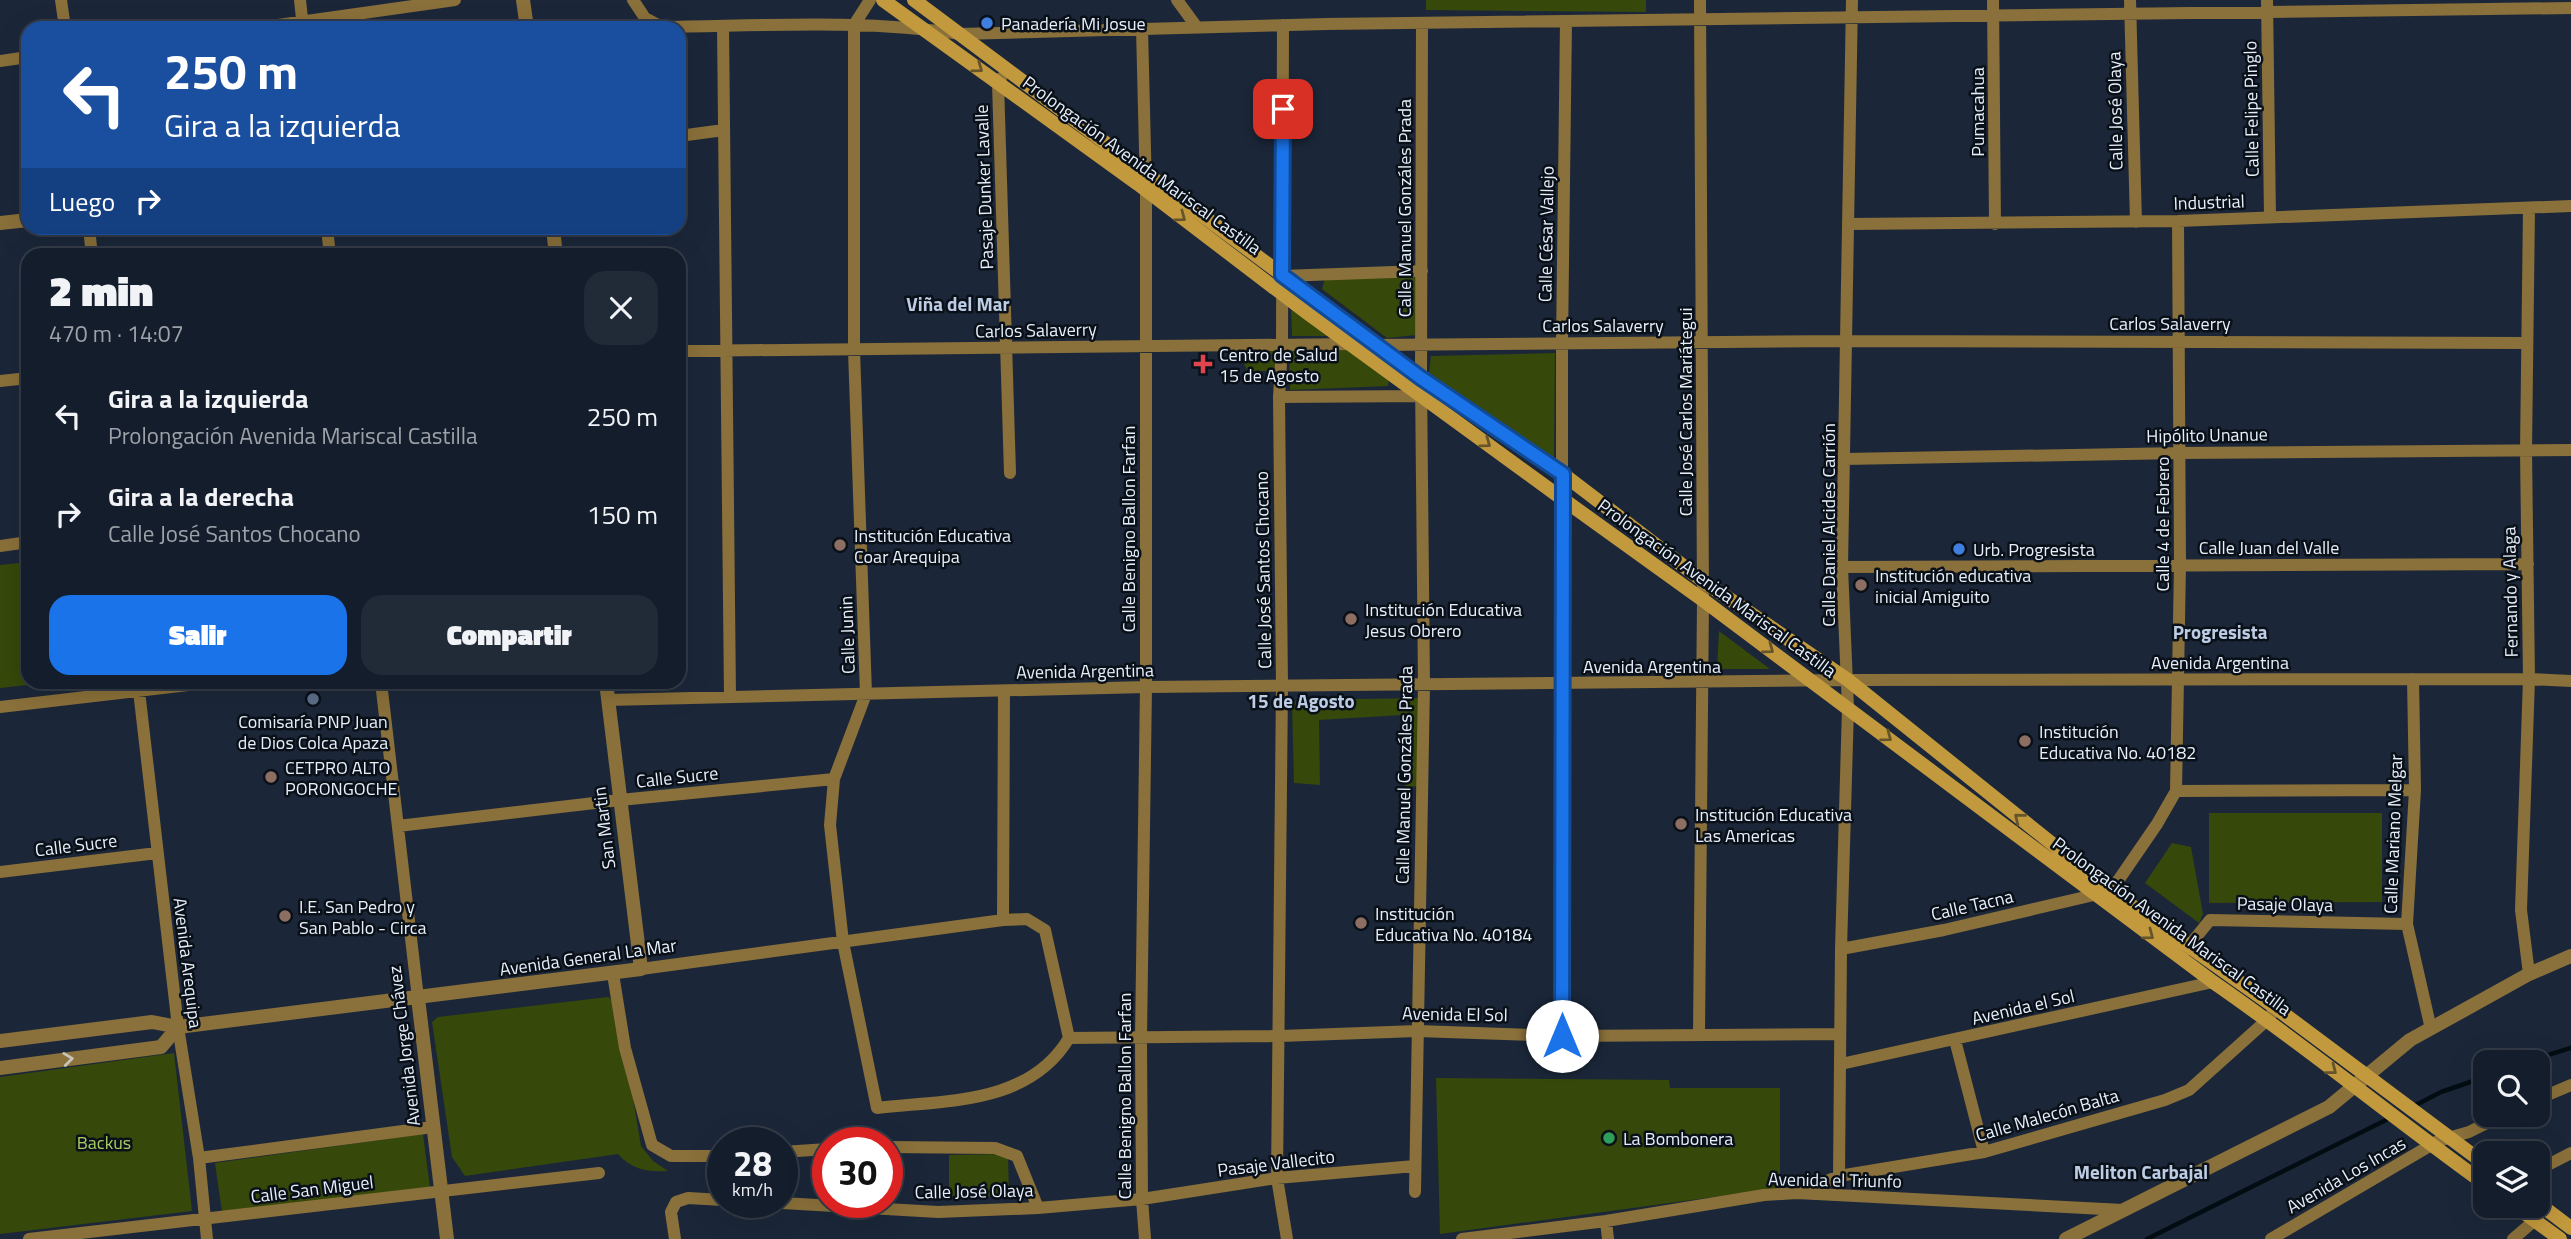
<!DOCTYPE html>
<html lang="es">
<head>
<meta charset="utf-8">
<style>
	:root { --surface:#141d2b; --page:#212a37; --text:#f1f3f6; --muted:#9da2a9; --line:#333b47; --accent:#1a73e8 }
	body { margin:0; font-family:"Titillium Web",sans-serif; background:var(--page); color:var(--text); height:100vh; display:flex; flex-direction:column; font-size:26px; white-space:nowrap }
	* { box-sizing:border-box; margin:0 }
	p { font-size:23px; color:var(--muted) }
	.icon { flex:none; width:38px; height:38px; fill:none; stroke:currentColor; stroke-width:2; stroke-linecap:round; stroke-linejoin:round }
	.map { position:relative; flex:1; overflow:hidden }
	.side { position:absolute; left:21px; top:248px; width:665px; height:441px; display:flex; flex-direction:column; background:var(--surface); border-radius:21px; box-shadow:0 7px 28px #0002,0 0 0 2px var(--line) }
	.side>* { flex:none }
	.top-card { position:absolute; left:21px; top:21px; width:665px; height:214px; border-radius:21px; box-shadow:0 7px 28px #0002,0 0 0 2px var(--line); background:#1a4fa0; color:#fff; overflow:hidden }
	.buttons { position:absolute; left:2473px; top:1050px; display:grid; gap:14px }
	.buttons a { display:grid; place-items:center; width:77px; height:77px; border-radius:14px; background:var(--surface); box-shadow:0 7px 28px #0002,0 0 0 2px var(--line); font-size:35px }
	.speed { position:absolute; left:707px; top:1127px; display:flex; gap:14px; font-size:35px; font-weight:700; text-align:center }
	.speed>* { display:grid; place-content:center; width:91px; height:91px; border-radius:50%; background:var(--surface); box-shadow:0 7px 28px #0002,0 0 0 2px var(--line); line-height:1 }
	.speed small { font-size:18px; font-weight:400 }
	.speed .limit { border:10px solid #d22; background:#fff; color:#111 }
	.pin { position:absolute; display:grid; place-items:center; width:60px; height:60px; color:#fff; margin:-30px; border-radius:14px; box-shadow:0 4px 10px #0006 }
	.me { position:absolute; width:77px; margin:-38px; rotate:0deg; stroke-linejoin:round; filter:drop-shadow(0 0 5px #0008) }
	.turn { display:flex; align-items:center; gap:24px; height:147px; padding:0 28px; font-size:32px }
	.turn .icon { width:91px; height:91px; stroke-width:2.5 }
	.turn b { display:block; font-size:49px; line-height:60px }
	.then { display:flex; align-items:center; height:66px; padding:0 28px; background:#0003; gap:14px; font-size:26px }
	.round { display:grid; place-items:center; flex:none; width:74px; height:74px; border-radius:21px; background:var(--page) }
	.head { display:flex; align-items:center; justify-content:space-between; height:119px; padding:0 28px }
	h1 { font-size:42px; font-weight:800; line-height:52px }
	.button { display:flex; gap:14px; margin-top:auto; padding:14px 28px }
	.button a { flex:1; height:80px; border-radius:21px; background:var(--accent); color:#fff; font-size:28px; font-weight:800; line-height:80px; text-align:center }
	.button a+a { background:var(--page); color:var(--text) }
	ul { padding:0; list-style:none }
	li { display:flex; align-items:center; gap:21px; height:98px; padding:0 28px }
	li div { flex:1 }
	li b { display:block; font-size:26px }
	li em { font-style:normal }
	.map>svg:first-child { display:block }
	.green { fill:#36480a }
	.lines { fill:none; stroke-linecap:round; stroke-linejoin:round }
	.stream { stroke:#020d13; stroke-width:4.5 }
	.minor { stroke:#8a703a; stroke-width:12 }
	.tertiary { stroke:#8a703a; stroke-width:14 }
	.secondary { stroke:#c3993d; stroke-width:14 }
	.oneway { stroke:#66542a }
	.oneway2 { stroke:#c6c3b7 }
	.route-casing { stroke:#114b97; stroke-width:18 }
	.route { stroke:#1a73e8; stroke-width:12 }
	.shop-dot { fill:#3f7fe0; stroke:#0a1018; stroke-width:2.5 }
	.health-dot { fill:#e0444e; stroke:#0a1018; stroke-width:2.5 }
	.education-dot { fill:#8d6e63; stroke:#0a1018; stroke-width:2.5 }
	.service-dot { fill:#5c6f8a; stroke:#0a1018; stroke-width:2.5 }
	.leisure-dot { fill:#2e9e5b; stroke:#0a1018; stroke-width:2.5 }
	.labels { text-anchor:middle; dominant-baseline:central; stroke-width:5; stroke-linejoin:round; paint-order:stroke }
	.poi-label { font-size:18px; fill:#e6effb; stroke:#0a1018; text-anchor:start }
	.street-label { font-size:18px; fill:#e6effb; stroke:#0a1018 }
	.park-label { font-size:18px; fill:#a8ce60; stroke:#0a1018 }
	.neighbourhood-label { font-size:19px; font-weight:bold; fill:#bccce4; stroke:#0a1018 }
</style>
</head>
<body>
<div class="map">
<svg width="2571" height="1239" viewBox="0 0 2571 1239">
	<rect width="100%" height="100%" fill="#1b2739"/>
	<!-- green -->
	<path class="green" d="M1426,0H1646V12L1426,10Z
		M1325,278H1416L1417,335L1387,338L1322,289Z
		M1291,308L1328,336H1292Z
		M1278,348L1280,370L1248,372L1238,351Z
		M1352,348L1389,379L1388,386L1290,390L1289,349Z
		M1555,353L1554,459L1429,373L1431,356Z
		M28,562V682L45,683L0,688V565Z
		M1719,631L1770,669H1717Z
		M1421,698L1422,786L1405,787L1402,715L1319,720L1320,785L1294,783L1292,704L1297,700Z
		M2209,813H2382V902L2209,903Z
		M2172,843L2191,847L2203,914L2199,923L2145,883Z
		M608,997L617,1003L641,1146L653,1161L668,1171C648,1172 632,1170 618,1154L465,1176L452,1157L432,1022L438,1017Z
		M174,1053L192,1211L0,1234V1077Z
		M1436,1078L1669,1080L1670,1088H1780V1188L1440,1234Z
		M423,1134L430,1188L222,1212L215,1163Z
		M1008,1154L1009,1196L949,1197V1155Z"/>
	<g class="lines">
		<!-- stream -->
		<path class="stream" d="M2525,1062L2571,1048
			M2414,1106L2441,1092L2485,1077
			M2147,1239L2390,1118"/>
		<!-- minor -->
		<path class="minor" d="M61,0L65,28
			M300,0L303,28
			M633,0L645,18L662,27C761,26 862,19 960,34L1326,24L2571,8
			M1177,0L1196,26
			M1993,0L1995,224
			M2130,0L2136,222
			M2267,0L2270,217
			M854,25L870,0
			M1283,25L1282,346L1279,397L1282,686L1277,1178L1287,1239
			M723,26L730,697
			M257,28L455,0
			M1142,28L1146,191V687L1141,1038L1142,1199L1145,1239
			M0,61L28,57
			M1001,78L998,83L1010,473
			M679,136L724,130
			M2529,208L2526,451L2529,679L2521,910L2529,974
			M1849,224L2178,221L2571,206
			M89,228L92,256
			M327,228L330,256
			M1282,276L1422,271
			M1373,345L1846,341L2527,343
			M679,351L1355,344
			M0,381L28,378
			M1279,397L1422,396
			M1844,459L2180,453L2571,450
			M0,546L28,542
			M1842,567L2528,564
			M2413,679L2415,790L2407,924L2431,1029
			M381,682L418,998
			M139,691L178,1027L199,1158L207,1239
			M608,700L1146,687L1848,680L2529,679L2571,681
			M0,707L214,682
			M2176,791L2415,790
			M398,826L620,800L834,779
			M0,872L157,853
			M1003,920L1004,691
			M1841,949L1944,930L2111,891L2157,824L2176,791L2180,565L2178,221
			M2184,952L2210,920L2407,924
			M641,969L1003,920L1027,919L1045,930L1069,1038C1029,1105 946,1100 877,1108L843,942L830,825L834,779L866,694L854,350V25
			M613,974L625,1048L652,1145L671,1156H723
			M1699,1034L1703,600L1700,0
			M1562,1036V343L1566,21
			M1069,1038L1280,1036L1417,1031L1562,1036L1840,1034
			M1955,1040L1984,1152
			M1841,1064L2213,982
			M2538,1099L2571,1085
			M887,1147L995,1148L1017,1156L1038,1208
			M782,1152L828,1149
			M199,1158L433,1127
			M2538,1170L2571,1153
			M1839,1176L1841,949L1848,708L1842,567L1852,0
			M1802,1191L1839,1176L1984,1152L2165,1100L2189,1090L2267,1020L2276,1008
			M1415,1192L1424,685L1421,378L1422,23
			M765,1202L938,1212L1038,1208L1142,1199L1277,1178L1415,1166
			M1606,1221L1608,1239
			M29,1239L599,1173
			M675,1239L671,1212L676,1202L688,1198L723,1200
			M1462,1239L1606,1221L1764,1195L1797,1193L2123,1210
			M2271,1239L2438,1141L2469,1132L2503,1115
			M2513,1239L2535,1220L2543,1207"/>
		<!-- tertiary -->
		<path class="tertiary" d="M523,0L527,28
			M0,223L28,220
			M553,228L556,256
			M418,998L447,1239
			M0,1041L152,1022L178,1027L641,969L606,682
			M0,1068L161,1047L178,1027
			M2066,1239L2329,1107L2410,1040L2529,974L2571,956"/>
		<!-- secondary -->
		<path class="secondary" d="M883,0L1138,184L1306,312L1564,500L1703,600L2213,982C2306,1046 2393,1118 2485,1184
			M914,0L1376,345L1563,474L1703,581L1848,680L2111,891L2276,1008L2485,1164
			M2538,1203L2571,1228
			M2515,1206L2560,1239"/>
	</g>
	<!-- one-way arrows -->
	<defs><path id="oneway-chevron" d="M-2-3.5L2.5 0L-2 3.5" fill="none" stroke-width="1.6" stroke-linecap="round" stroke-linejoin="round" transform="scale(1.75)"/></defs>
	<g class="oneway">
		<use href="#oneway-chevron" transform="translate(978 68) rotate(36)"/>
		<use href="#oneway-chevron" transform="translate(1181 217) rotate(37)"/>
		<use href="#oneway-chevron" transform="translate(1486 443) rotate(36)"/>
		<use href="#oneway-chevron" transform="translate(1769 649) rotate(37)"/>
		<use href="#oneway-chevron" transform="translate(1887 737) rotate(37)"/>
		<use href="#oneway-chevron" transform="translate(2019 818) rotate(-141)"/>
		<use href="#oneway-chevron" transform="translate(2149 935) rotate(37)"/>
		<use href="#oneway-chevron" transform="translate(2332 1070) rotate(38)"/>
	</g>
	<use class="oneway2" href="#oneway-chevron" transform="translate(68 1059) rotate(-7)"/>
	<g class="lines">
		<defs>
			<path id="route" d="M1283,109L1282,275L1421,378L1563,474L1562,1036"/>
		</defs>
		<!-- route casing -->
		<use href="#route" class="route-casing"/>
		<!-- route -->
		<use href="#route" class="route"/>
	</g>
	<!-- markers -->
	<g class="shop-dot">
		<circle cx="987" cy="23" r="7"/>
		<circle cx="1959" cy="549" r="7"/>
	</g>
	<path class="health-dot" d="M1199.5 353.5h7v7h7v7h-7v7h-7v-7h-7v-7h7z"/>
	<g class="education-dot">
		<circle cx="840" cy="545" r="7"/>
		<circle cx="1861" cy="585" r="7"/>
		<circle cx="1351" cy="619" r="7"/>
		<circle cx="2025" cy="741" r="7"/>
		<circle cx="271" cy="777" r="7"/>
		<circle cx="1681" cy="824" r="7"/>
		<circle cx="285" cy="916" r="7"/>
		<circle cx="1361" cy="923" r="7"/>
	</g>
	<circle class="service-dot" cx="313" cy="699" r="7"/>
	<circle class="leisure-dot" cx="1609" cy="1138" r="7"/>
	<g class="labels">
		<!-- poi labels -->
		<g class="poi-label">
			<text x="1001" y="23">Panadería Mi Josue</text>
			<text x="1219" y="354">Centro de Salud<tspan x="1219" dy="21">15 de Agosto</tspan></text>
			<text x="854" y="535">Institución Educativa<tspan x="854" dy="21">Coar Arequipa</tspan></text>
			<text x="1973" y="549">Urb. Progresista</text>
			<text x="1875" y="575">Institución educativa<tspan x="1875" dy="21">inicial Amiguito</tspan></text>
			<text x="1365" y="609">Institución Educativa<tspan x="1365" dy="21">Jesus Obrero</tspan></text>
			<text x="313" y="721" text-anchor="middle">Comisaría PNP Juan<tspan x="313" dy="21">de Dios Colca Apaza</tspan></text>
			<text x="2039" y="731">Institución<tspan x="2039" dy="21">Educativa No. 40182</tspan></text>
			<text x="285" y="767">CETPRO ALTO<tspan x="285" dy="21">PORONGOCHE</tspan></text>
			<text x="1695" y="814">Institución Educativa<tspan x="1695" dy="21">Las Americas</tspan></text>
			<text x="299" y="906">I.E. San Pedro y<tspan x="299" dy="21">San Pablo - Circa</tspan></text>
			<text x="1375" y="913">Institución<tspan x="1375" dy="21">Educativa No. 40184</tspan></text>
			<text x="1623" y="1138">La Bombonera</text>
		</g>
		<!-- street labels -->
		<g class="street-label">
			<text transform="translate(2251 109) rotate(-91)">Calle Felipe Pinglo</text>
			<text transform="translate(2115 111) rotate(-91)">Calle José Olaya</text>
			<text transform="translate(1977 112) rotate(-90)">Pumacahua</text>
			<text transform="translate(1142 165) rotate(36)">Prolongación Avenida Mariscal Castilla</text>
			<text transform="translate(984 187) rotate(-92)">Pasaje Dunker Lavalle</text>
			<text transform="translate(2209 202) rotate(-2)">Industrial</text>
			<text transform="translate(1404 208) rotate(-90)">Calle Manuel Gonzáles Prada</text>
			<text transform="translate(1546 234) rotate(-89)">Calle César Vallejo</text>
			<text x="2170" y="323">Carlos Salaverry</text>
			<text x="1603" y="325">Carlos Salaverry</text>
			<text transform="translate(1036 330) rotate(-1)">Carlos Salaverry</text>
			<text transform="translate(1685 412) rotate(-90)">Calle José Carlos Mariátegui</text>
			<text transform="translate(2207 435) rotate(-1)">Hipólito Unanue</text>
			<text transform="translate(2162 524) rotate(-90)">Calle 4 de Febrero</text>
			<text transform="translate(1828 525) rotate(-90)">Calle Daniel Alcides Carrión</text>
			<text transform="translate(1128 529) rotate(-90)">Calle Benigno Ballon Farfan</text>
			<text x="2269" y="547">Calle Juan del Valle</text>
			<text transform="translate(1263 570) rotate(-91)">Calle José Santos Chocano</text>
			<text transform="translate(1717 588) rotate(36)">Prolongación Avenida Mariscal Castilla</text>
			<text transform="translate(2510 592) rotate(-91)">Fernando y Alaga</text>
			<text transform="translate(847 635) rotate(-92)">Calle Junin</text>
			<text x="2220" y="662">Avenida Argentina</text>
			<text x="1652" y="666">Avenida Argentina</text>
			<text transform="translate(1085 671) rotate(-1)">Avenida Argentina</text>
			<text transform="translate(1404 775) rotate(-89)">Calle Manuel Gonzáles Prada</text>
			<text transform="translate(677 777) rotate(-6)">Calle Sucre</text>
			<text transform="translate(604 828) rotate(-97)">San Martin</text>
			<text transform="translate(2393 834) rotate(-88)">Calle Mariano Melgar</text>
			<text transform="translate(76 845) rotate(-7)">Calle Sucre</text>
			<text transform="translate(2285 904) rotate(1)">Pasaje Olaya</text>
			<text transform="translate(1972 905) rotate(-13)">Calle Tacna</text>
			<text transform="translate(2172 926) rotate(36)">Prolongación Avenida Mariscal Castilla</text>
			<text transform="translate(588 957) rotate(-8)">Avenida General La Mar</text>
			<text transform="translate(188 963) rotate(83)">Avenida Arequipa</text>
			<text transform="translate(2023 1007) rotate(-13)">Avenida el Sol</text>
			<text transform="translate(1455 1014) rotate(1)">Avenida El Sol</text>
			<text transform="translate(404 1046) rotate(-97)">Avenida Jorge Chávez</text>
			<text transform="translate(1124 1096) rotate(-90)">Calle Benigno Ballon Farfan</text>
			<text transform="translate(2047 1115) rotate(-16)">Calle Malecón Balta</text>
			<text transform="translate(1276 1163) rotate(-7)">Pasaje Vallecito</text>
			<text transform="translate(2346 1175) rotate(-30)">Avenida Los Incas</text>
			<text transform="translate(1835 1180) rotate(1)">Avenida el Triunfo</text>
			<text transform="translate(312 1189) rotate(-7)">Calle San Miguel</text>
			<text transform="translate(974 1191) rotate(-1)">Calle José Olaya</text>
		</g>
		<!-- park labels -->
		<g class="park-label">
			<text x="104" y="1142">Backus</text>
		</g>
		<!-- neighbourhood labels -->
		<g class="neighbourhood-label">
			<text x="958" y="303">Viña del Mar</text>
			<text x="2220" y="631">Progresista</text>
			<text x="1301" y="700">15 de Agosto</text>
			<text x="2141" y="1171">Meliton Carbajal</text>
		</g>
	</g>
</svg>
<div class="buttons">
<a><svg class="icon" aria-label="search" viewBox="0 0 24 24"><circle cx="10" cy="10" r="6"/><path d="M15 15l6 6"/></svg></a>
<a><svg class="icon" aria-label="layers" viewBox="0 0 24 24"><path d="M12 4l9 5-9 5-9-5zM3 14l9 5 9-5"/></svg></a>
</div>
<div class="speed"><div>28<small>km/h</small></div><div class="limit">30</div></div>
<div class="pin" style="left:1283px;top:109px;background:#d93025"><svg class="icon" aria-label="arrive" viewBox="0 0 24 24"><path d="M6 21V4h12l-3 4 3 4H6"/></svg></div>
<svg class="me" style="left:1562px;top:1036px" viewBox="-20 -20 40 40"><circle r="19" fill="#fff"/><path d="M0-13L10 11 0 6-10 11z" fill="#1a73e8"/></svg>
<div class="top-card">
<div class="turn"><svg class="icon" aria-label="left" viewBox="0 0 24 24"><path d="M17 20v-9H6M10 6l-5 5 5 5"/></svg><div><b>250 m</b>Gira a la izquierda</div></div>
<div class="then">Luego<svg class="icon" aria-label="right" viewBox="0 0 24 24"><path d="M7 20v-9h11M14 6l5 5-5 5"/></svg></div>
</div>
<section class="side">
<div class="head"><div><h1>2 min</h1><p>470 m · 14:07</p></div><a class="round"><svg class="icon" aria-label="close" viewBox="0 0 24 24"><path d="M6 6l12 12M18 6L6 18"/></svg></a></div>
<ul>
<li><svg class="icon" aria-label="left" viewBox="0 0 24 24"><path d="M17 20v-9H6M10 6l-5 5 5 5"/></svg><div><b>Gira a la izquierda</b><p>Prolongación Avenida Mariscal Castilla</p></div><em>250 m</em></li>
<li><svg class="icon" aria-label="right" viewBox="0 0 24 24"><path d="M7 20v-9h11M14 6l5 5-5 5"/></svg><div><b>Gira a la derecha</b><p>Calle José Santos Chocano</p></div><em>150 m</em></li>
</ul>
<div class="button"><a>Salir</a><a>Compartir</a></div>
</section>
</div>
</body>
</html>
